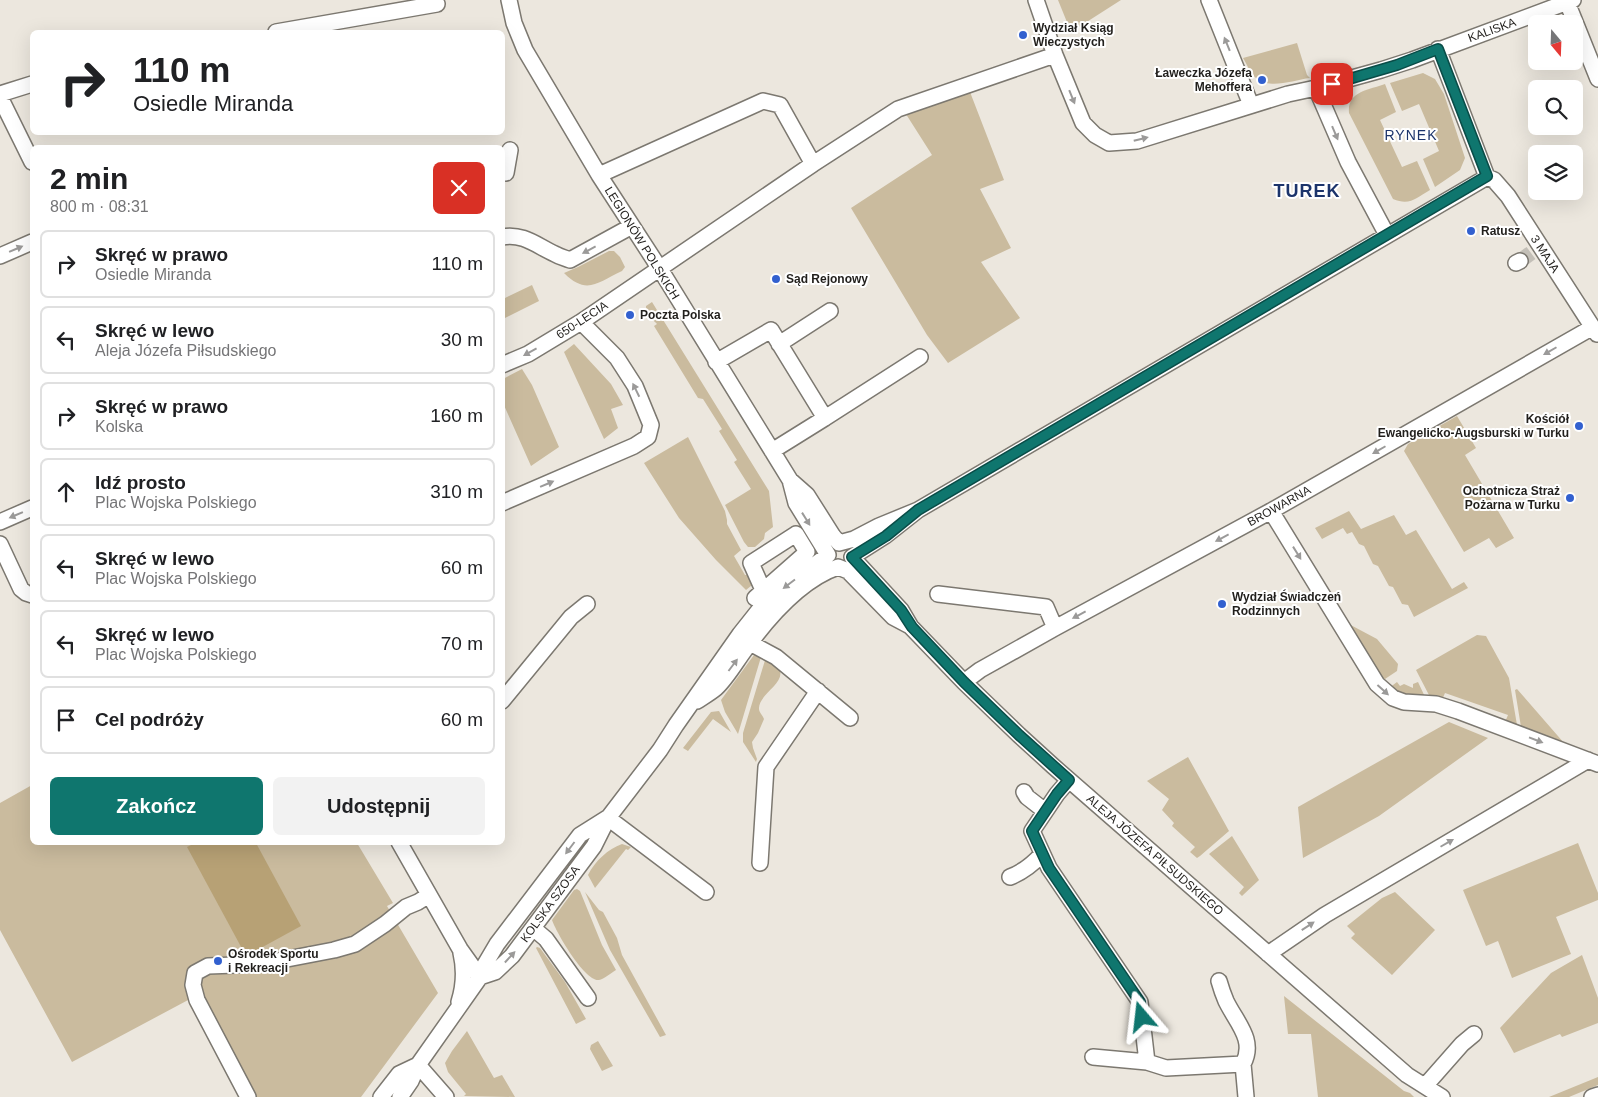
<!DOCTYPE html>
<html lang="pl">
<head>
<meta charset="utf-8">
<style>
	:root { --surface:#fff; --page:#f2f2f2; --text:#202124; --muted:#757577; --line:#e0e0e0; --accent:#0f766e }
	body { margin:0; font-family:Arial,sans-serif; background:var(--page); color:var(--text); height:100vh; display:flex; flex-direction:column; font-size:19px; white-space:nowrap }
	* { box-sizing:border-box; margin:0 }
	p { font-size:16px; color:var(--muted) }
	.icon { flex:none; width:28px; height:28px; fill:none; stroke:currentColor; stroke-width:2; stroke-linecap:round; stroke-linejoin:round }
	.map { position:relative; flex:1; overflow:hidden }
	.side { position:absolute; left:30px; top:145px; width:475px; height:700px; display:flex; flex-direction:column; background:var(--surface); border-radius:8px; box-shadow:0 5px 20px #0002 }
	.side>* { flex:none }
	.hud { position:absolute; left:30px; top:30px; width:475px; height:105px; border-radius:8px; box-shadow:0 5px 20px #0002; background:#fff; color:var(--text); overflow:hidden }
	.needle { width:32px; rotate:161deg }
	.fabs { position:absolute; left:1528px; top:15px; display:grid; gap:10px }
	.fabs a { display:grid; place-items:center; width:55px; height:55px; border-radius:8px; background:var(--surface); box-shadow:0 5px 20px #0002; font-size:25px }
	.pin { position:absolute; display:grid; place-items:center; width:42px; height:42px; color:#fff; margin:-21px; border-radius:10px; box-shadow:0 2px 8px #0006 }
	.me { position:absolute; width:55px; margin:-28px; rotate:343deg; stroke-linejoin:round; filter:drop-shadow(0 0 4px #0008) }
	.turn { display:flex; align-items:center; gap:18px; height:105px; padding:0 20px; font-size:22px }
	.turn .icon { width:65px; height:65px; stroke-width:2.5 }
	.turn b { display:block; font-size:35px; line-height:42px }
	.round { display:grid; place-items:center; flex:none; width:52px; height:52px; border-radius:8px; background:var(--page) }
	.summary { display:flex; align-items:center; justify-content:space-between; height:85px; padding:0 20px }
	h1 { font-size:30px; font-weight:700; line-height:38px }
	.primary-button { display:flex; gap:10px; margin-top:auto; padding:10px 20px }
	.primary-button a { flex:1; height:58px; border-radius:8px; background:var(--accent); color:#fff; font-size:20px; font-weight:700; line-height:58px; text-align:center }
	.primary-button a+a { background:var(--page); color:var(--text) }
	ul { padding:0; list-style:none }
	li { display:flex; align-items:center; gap:15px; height:68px; margin:0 10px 8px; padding:0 10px; border:2px solid var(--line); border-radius:8px }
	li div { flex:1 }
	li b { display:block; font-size:19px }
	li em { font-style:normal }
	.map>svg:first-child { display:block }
	.green { fill:#cabb9e }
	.water { fill:#b7a175 }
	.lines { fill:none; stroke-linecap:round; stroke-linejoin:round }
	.minor-tunnel { stroke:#c3bfb7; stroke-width:15; stroke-dasharray:15 8; stroke-linecap:butt }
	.minor-casing { stroke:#7c7870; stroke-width:18 }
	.minor { stroke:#fff; stroke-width:15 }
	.oneway { fill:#9b9a99 }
	.route-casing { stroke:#0a4d48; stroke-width:12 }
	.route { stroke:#0f766e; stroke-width:9 }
	.poi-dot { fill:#3260cf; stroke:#fff; stroke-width:2 }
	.labels { text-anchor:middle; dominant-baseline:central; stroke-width:4; stroke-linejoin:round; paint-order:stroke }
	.poi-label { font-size:12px; font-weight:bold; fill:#211f1c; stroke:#fff; text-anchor:start }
	.street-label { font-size:12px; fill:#211f1c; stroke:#fff }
	.neighbourhood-label { font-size:14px; letter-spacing:1px; fill:#1c346b; stroke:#fff }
	.district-label { font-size:18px; font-weight:bold; letter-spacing:1px; fill:#1c346b; stroke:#fff }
</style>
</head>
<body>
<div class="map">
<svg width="1598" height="1097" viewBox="0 0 1598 1097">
	<rect width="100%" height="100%" fill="#ece7de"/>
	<!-- green -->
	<path class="green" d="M1058,0H1121L1071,32Z
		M1297,43L1307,75L1310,78C1293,80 1270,90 1256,78C1250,73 1247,64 1243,58Z
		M1423,73L1435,79L1444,94L1465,158L1460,170L1435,187L1423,159L1439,151L1419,104L1402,111L1390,83Z
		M1385,84L1396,112L1380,120L1402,167L1417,161L1430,190C1416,198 1410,206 1393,199L1349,113C1347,91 1369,90 1385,84Z
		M970,92L1004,180L980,189L1011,248L981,262L1020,318L948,363L927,335L851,208L932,155L904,111Z
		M609,251H614L620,257L625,267L622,271C598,282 587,296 564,273L578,267Z
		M532,285L539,301L503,319V299Z
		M652,302L769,491L773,527L765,533L764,539L755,547H748L744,542L725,505L751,489L734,462L737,460L719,431L722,429L703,399L698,398L654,326L657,324C650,316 646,318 646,306Z
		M574,344L611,384L623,405L611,409L618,428L604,439L564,352Z
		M522,369L532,385L559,447L531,466L503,403V379Z
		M1457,416L1476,448L1465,455L1514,538L1496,548L1489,538L1464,552L1404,451L1408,444Z
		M688,437L725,511L727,520V524L741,550L734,556L745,575H755L757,581L746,590L716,560L679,518L644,463Z
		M1349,511L1361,529L1394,515L1406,535L1416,530L1452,589L1464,582L1468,588L1414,617L1408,605L1402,604L1393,587L1389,586L1378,566L1373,564L1364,546L1359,544L1352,532L1347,534L1343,528L1322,539L1315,528Z
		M1345,622L1377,639L1398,664L1397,671L1385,679H1382Z
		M1477,635L1486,636L1509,678L1517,725L1505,722L1508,715L1445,693L1442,700L1430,697L1416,670Z
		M754,655L761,657L738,734L725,712L721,700Z
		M766,657C770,661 778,666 780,671C784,684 758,695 759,709C759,712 763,716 764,719L758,733L752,742L753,748L757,759L756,762L743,742V733Z
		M1397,682L1400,686L1404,684L1413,688V684L1418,682L1426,699H1410L1389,688Z
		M1517,689L1564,743L1521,727L1515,690Z
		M719,711L731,732L713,719L688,751L683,748L711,712Z
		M1449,722L1488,738L1379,816L1303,858L1298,807Z
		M1188,757L1229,831L1200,856L1197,858L1190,852L1195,847L1172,826L1174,823L1162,810L1169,799L1147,781Z
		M32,785V842L357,843L393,903L387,906L438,993L361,1097H239L190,999L72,1062L0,930V803Z
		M1232,836L1259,880L1242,896L1239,893L1244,887L1209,854Z
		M1578,843L1598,893V900L1556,917L1571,954L1512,978L1498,941L1486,946L1463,890Z
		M622,844L631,847L628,850L626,849L595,888L588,875C595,861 608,849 622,844Z
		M577,889L580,891L602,945L616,970C611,973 604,979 599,980C585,982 556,932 552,920L574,890Z
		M585,892L599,910L603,912L617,938L622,955L666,1035L660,1037L610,950Z
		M1395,892L1435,930L1392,975L1351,938L1355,934L1347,926L1382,898Z
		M537,947L540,948L565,982L586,1019L576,1024L536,948Z
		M1582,955L1598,998V1023L1562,1037L1560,1034L1514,1053L1500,1028L1551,973Z
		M1284,996L1404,1091L1410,1093L1414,1097H1318L1311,1034H1288Z
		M467,1031L494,1078L502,1075L515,1097L464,1096L466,1094L448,1072L445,1063L452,1051Z
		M598,1041L613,1066L602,1071L590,1049L591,1045Z
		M1598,1077V1085L1569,1097H1549Z"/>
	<!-- water -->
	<path class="water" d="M195,843H256L301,926L246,956L187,847Z"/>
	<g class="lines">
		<!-- minor-tunnel -->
		<path class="minor-tunnel" d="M1520,261L1531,253"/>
		<defs>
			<path id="minor" d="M1036,0L1055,55L1083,123L1095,135L1109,143L1137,141L1288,94L1316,88L1381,70L1412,60L1573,0
				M1209,0L1251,105
				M1567,2L1598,79
				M276,32L437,4
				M1438,49L1487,177
				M1316,88L1348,162L1387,235
				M0,94L32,84
				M0,97L32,162
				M813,164L898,109L1046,58
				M506,173L510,150
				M1487,177L1494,180L1508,196L1597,334
				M502,237C524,233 537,246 555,254C560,257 565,258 570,260L632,226
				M0,256L32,242
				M1516,263L1520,261
				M779,344L830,311
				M716,362L771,330L825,418L920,357
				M502,365L528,354L581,322L813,164L780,105L763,101L599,175
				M772,451L825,418
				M790,480L807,495L833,536L839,543L854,539L879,526L918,510L1487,177
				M502,503L634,446L648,437L651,425L635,386L617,358L581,322
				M918,510L885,536L852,557L901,610L911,627L964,682L1019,735L1053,766L1407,1075L1442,1097
				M1271,511L1377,684L1393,698L1404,702L1436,704L1458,711L1598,764
				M0,522L32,508
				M0,544L21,589L26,593L32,595
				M938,594L1046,607L1055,628
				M755,598L807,552L796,534L751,563L763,590
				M750,643L776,657L850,718
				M964,682L980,670L1055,628L1271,511L1593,327
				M502,701L571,617L587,604
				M697,701C703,697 710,693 716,688C726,679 736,662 744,651C767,619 800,580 838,567L848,571L893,617L910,626
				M1069,780L1057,794L1032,831L1049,868L1140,1002L1147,1062
				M1024,792L1027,797L1045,811
				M608,818L706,892
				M399,842L460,949L480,977
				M760,863L766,767L818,691
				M1010,877C1023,872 1032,865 1042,854
				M533,928L546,939L588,998
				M1268,954L1325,915L1588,760
				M480,977L495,972L512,956L594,846L608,818L660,750L676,725L740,634L763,605L776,593L828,555L796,503L790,480L660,269L599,175L525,50L514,23L509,0
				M1219,981C1221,988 1223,994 1226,1001C1236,1022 1256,1040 1243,1064
				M459,1002C464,986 465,970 461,953
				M1093,1057L1147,1062L1166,1068L1243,1064L1246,1097
				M418,1065L446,1097
				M1425,1086L1462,1044L1474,1034
				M248,1097L197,1000L193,985L195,973L208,966L261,964L334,950L355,944L385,924L406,907L418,902L429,895
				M381,1097L399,1074L418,1065
				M400,1097L411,1081L418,1065L480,977L484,966L497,944L580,835L607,818
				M1592,1097L1598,1095"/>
		</defs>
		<!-- minor casing -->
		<use href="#minor" class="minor-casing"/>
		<!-- minor -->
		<use href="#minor" class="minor"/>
	</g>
	<!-- one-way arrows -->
	<defs><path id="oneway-solid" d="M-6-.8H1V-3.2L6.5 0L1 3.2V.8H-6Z" transform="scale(1.25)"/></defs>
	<g class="oneway">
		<use href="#oneway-solid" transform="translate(1227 44) rotate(-112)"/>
		<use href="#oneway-solid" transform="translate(1072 97) rotate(68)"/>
		<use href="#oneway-solid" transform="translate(1335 133) rotate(67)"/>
		<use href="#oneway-solid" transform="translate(1141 139) rotate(-14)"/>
		<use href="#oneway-solid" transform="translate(16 249) rotate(-23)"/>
		<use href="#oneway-solid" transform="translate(589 250) rotate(152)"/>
		<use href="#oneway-solid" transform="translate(1550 351) rotate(150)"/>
		<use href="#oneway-solid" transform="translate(530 352) rotate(151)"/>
		<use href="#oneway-solid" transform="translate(636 390) rotate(-116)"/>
		<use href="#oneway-solid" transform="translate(1379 450) rotate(150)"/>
		<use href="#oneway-solid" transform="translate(547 484) rotate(-23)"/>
		<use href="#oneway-solid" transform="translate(16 515) rotate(157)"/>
		<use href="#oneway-solid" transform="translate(806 519) rotate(58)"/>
		<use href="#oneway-solid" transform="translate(1222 538) rotate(152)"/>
		<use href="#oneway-solid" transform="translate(1297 553) rotate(58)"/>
		<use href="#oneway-solid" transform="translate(789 584) rotate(143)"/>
		<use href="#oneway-solid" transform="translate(1079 615) rotate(152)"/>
		<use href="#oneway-solid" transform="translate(733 665) rotate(-53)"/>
		<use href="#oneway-solid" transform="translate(1383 690) rotate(42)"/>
		<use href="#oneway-solid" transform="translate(1536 740) rotate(21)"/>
		<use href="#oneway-solid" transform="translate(1447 843) rotate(-30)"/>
		<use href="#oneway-solid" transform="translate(570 848) rotate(127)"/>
		<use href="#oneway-solid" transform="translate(1308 926) rotate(-33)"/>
		<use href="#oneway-solid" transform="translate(510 957) rotate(-47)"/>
	</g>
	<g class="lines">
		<defs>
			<path id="route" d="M1142,1017L1140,1002L1049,868L1032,831L1057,794L1069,780L1019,735L964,682L912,627L901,610L852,557L886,536L918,510L1487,176L1438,49L1397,65L1332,84"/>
		</defs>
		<!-- route casing -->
		<use href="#route" class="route-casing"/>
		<!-- route -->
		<use href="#route" class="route"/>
	</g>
	<!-- markers -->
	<g class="poi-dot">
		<circle cx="1023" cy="35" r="5"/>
		<circle cx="1262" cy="80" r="5"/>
		<circle cx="1471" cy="231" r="5"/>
		<circle cx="776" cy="279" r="5"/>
		<circle cx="630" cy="315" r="5"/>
		<circle cx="1579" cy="426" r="5"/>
		<circle cx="1570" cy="498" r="5"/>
		<circle cx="1222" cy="604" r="5"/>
		<circle cx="218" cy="961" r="5"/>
	</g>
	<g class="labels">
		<!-- poi labels -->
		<g class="poi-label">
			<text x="1033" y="28">Wydział Ksiąg<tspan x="1033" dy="14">Wieczystych</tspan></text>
			<text x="1252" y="73" text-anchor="end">Ławeczka Józefa<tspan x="1252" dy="14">Mehoffera</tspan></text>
			<text x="1481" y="231">Ratusz</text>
			<text x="786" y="279">Sąd Rejonowy</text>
			<text x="640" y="315">Poczta Polska</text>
			<text x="1569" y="419" text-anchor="end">Kościół<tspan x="1569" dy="14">Ewangelicko-Augsburski w Turku</tspan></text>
			<text x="1560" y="491" text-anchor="end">Ochotnicza Straż<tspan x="1560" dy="14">Pożarna w Turku</tspan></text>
			<text x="1232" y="597">Wydział Świadczeń<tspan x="1232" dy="14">Rodzinnych</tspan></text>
			<text x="228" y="954">Ośrodek Sportu<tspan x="228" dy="14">i Rekreacji</tspan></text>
		</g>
		<!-- street labels -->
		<g class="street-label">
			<text transform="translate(1492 30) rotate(-20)">KALISKA</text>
			<text transform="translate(642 243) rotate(58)">LEGIONÓW POLSKICH</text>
			<text transform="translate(1545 254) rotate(57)">3 MAJA</text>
			<text transform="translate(582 320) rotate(-33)">650-LECIA</text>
			<text transform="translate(1279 506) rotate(-29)">BROWARNA</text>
			<text transform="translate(1155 855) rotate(41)">ALEJA JÓZEFA PIŁSUDSKIEGO</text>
			<text transform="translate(550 904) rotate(-54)">KOLSKA SZOSA</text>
		</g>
		<!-- neighbourhood labels -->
		<g class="neighbourhood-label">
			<text x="1411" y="135">RYNEK</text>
		</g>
		<!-- district labels -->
		<g class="district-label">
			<text x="1307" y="191">TUREK</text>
		</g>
	</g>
</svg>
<div class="fabs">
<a><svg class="needle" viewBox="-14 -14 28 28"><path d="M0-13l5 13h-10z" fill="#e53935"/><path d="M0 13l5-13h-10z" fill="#757577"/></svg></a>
<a><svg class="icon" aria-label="search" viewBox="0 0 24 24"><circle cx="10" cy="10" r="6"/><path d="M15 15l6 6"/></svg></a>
<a><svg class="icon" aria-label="layers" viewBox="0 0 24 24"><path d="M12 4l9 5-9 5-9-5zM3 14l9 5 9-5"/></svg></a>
</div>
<div class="pin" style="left:1332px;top:84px;background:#d93025"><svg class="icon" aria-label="arrive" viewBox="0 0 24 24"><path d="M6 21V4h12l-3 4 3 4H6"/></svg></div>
<svg class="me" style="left:1142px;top:1017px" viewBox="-20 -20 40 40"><path d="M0-17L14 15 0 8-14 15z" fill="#0f766e" stroke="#fff" stroke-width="4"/></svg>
<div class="hud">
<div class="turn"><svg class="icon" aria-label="right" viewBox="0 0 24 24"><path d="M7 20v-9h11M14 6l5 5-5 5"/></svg><div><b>110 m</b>Osiedle Miranda</div></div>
</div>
<section class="side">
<div class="summary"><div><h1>2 min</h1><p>800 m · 08:31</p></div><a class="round" style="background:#d93025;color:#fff"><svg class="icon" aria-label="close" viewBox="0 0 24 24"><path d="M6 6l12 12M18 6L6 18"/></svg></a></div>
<ul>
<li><svg class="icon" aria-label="right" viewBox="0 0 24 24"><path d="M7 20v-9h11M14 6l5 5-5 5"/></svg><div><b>Skręć w prawo</b><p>Osiedle Miranda</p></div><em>110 m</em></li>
<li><svg class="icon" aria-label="left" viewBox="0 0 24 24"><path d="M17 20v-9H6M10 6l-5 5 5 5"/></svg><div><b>Skręć w lewo</b><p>Aleja Józefa Piłsudskiego</p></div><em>30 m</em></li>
<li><svg class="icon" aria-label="right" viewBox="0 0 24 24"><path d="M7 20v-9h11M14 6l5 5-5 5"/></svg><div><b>Skręć w prawo</b><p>Kolska</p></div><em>160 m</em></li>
<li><svg class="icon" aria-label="ahead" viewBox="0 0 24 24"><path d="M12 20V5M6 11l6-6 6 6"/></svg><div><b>Idź prosto</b><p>Plac Wojska Polskiego</p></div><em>310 m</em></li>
<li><svg class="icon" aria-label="left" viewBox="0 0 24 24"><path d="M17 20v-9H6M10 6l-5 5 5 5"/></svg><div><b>Skręć w lewo</b><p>Plac Wojska Polskiego</p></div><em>60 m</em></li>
<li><svg class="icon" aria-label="left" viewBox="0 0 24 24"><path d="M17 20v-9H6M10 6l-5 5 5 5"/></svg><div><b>Skręć w lewo</b><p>Plac Wojska Polskiego</p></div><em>70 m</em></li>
<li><svg class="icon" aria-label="arrive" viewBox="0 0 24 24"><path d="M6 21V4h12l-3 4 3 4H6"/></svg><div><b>Cel podróży</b></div><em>60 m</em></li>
</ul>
<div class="primary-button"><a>Zakończ</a><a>Udostępnij</a></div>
</section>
</div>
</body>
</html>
